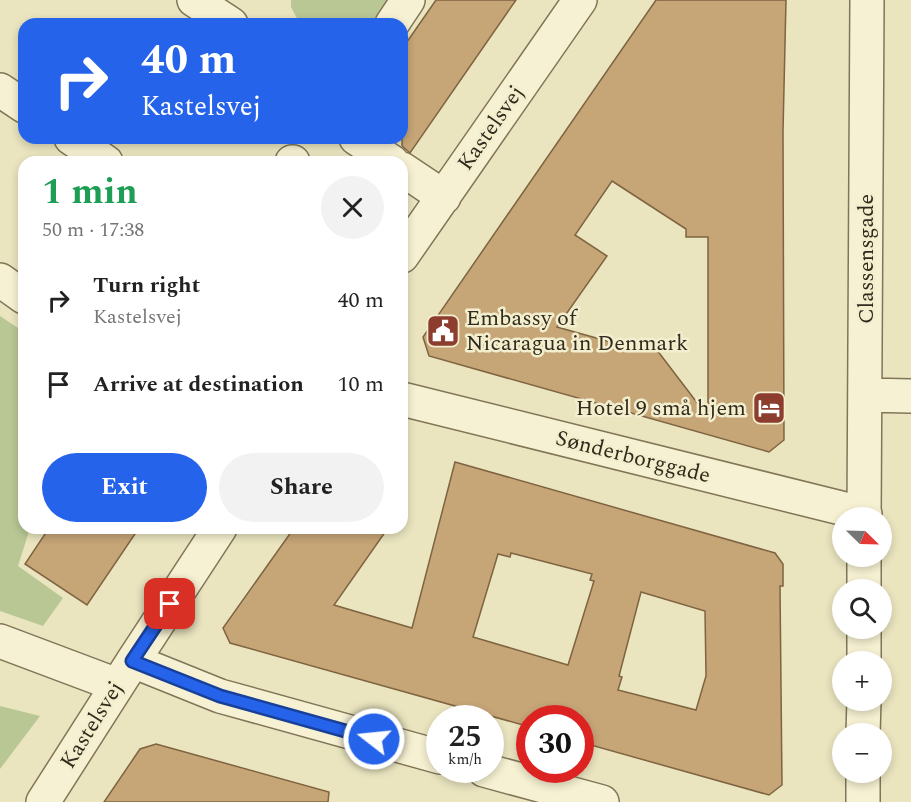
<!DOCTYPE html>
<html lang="en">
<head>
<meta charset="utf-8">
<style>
	:root { --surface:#fff; --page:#f2f2f2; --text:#222; --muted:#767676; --accent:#2563eb }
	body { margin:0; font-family:Spectral,serif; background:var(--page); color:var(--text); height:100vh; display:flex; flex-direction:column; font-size:22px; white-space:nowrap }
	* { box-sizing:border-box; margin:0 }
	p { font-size:20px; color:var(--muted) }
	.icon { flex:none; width:33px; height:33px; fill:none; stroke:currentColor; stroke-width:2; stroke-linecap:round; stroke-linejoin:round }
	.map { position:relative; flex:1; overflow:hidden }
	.panel { position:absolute; left:18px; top:156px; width:390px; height:378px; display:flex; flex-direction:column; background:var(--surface); border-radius:18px; box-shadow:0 3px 9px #0003 }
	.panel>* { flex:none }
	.top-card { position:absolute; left:18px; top:18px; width:390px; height:126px; border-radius:18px; box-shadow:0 3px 9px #0003; background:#2563eb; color:#fff; overflow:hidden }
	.needle { width:39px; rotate:113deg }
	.controls { position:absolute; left:832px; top:507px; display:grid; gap:12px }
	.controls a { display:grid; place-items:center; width:60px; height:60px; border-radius:50%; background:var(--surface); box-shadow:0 3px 9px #0003; font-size:30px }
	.speed { position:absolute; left:426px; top:705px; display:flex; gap:12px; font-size:30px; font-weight:700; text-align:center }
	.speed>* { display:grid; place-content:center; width:78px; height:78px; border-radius:50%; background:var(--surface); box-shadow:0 3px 9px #0003; line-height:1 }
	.speed small { font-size:15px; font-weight:400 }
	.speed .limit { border:9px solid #d22; background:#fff; color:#111 }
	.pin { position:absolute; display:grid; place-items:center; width:51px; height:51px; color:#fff; margin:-26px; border-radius:12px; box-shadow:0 3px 9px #0006 }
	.me { position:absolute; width:66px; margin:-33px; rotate:286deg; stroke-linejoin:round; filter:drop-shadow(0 0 4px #0008) }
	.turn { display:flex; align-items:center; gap:21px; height:126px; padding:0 24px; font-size:27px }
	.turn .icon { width:78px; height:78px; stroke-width:2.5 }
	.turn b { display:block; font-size:42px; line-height:51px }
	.round { display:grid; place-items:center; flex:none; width:63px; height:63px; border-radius:32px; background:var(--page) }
	.headline { display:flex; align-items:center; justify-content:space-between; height:102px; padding:0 24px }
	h1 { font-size:36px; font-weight:700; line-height:45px; color:#1e9e55 }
	.action { display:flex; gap:12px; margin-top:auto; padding:12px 24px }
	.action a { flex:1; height:69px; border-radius:36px; background:var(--accent); color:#fff; font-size:24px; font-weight:700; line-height:69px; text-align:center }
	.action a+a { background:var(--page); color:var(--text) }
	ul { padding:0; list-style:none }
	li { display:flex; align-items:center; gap:18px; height:84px; padding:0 24px }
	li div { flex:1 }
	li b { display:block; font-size:22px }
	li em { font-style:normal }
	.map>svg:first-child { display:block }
	.green { fill:#b8c794 }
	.building { fill:#c6a577; stroke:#7f6441; stroke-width:1.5; fill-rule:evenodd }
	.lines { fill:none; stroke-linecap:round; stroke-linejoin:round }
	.minor-casing { stroke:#817559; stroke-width:36 }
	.minor { stroke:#f6f1d2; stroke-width:33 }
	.route-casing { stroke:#184099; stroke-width:15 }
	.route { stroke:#2563eb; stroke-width:10 }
	.labels { text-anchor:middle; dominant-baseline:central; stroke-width:5; stroke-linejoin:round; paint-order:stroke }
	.street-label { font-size:22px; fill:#322a1c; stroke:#f2eece }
	.poi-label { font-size:22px; fill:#322a1c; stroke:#f2eece; text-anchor:start }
</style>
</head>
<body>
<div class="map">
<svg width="911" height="802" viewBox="0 0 911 802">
	<rect width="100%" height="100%" fill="#eae5bf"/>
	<!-- green -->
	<path class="green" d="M291,0H388L379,24H300L291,7Z
		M0,316L24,332V528H30L18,566L63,598L43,626L0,611Z
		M0,706L40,716L0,769Z"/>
	<!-- building -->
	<path class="building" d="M436,0H516L410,153L402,146V49Z
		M656,0H786L783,132L784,440L769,452L429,356L423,337ZM612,181L686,229V237H708V417L650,341L632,348L557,327L607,256L575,235Z
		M455,462L775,553L783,564V586H780L782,785L769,795L580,742V718H530V727L230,643L223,628L294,528H388L334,605L412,628ZM511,553L592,574L590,580L594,581L568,665L473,637L498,554L510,557ZM641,592L705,611L706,676L696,710L618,690L622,677L619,676Z
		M49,528H139L87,605L25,564Z
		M156,744L329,792L328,802H104L140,749Z"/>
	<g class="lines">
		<defs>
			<path id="minor" d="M194,0L231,24
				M392,24L408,0
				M0,90L24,106
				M71,138L106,162
				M356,138L392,162
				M292,162H293
				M402,169L444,197
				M402,256L580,0
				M0,280L24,297
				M865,395L911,396
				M402,399L865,514
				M864,518L867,0
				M864,590V556
				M0,641L117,685
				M133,661L220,696L440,757
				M864,662V628
				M863,734L864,700
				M484,770L602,802
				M43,802L133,661L220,528
				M863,802V772"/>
		</defs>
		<!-- minor casing -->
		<use href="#minor" class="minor-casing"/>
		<!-- minor -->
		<use href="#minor" class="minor"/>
	</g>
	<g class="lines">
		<defs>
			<path id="route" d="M170,604L132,661L220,696L374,739"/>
		</defs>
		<!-- route casing -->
		<use href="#route" class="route-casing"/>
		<!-- route -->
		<use href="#route" class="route"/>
	</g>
	<!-- icons -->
	<defs>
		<symbol id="civic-square" viewBox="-11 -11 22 22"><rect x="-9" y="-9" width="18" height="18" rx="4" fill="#8c3d2d" stroke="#f2eece"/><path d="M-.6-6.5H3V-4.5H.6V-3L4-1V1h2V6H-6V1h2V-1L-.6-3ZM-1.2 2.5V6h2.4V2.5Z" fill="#fff"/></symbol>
		<symbol id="hotel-square" viewBox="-11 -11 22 22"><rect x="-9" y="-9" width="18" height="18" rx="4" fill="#8c3d2d" stroke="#f2eece"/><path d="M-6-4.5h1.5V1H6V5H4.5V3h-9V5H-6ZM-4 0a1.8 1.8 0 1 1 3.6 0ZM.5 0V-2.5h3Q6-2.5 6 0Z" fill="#fff"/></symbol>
	</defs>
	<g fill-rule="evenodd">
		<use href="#civic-square" x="424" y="312" width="38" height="38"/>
		<use href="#hotel-square" x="750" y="389" width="38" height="38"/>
	</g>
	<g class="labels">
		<!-- street labels -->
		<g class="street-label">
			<text transform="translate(491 128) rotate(-55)">Kastelsvej</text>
			<text transform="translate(866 259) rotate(-90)">Classensgade</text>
			<text transform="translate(633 457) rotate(14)">Sønderborggade</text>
			<text transform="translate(92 725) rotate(-58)">Kastelsvej</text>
		</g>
		<!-- poi labels -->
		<g class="poi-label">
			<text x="466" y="318">Embassy of<tspan x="466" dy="25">Nicaragua in Denmark</tspan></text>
			<text x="746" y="408" text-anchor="end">Hotel 9 små hjem</text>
		</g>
	</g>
</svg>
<div class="controls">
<a><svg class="needle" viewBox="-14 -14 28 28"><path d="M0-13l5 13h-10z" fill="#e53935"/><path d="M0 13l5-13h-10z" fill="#767676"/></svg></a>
<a><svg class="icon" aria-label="search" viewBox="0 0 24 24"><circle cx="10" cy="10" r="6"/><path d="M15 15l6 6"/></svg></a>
<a>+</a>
<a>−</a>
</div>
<div class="speed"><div>25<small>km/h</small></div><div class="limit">30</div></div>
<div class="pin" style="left:170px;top:604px;background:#d93025"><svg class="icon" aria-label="arrive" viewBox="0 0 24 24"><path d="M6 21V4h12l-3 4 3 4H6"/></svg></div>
<svg class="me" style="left:374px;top:739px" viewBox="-20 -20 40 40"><circle r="17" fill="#2563eb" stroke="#fff" stroke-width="3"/><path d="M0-11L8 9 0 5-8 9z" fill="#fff"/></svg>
<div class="top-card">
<div class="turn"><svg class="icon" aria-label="right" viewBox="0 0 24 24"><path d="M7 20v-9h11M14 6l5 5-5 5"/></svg><div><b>40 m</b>Kastelsvej</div></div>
</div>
<section class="panel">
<div class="headline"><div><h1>1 min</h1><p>50 m · 17:38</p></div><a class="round"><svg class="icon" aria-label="close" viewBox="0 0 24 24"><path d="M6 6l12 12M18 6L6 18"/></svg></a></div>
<ul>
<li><svg class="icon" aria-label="right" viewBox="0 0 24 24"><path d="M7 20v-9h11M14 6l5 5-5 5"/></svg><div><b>Turn right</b><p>Kastelsvej</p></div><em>40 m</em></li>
<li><svg class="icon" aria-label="arrive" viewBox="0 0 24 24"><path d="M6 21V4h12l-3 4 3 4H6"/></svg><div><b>Arrive at destination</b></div><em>10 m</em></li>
</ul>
<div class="action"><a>Exit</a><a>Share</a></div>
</section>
</div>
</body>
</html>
